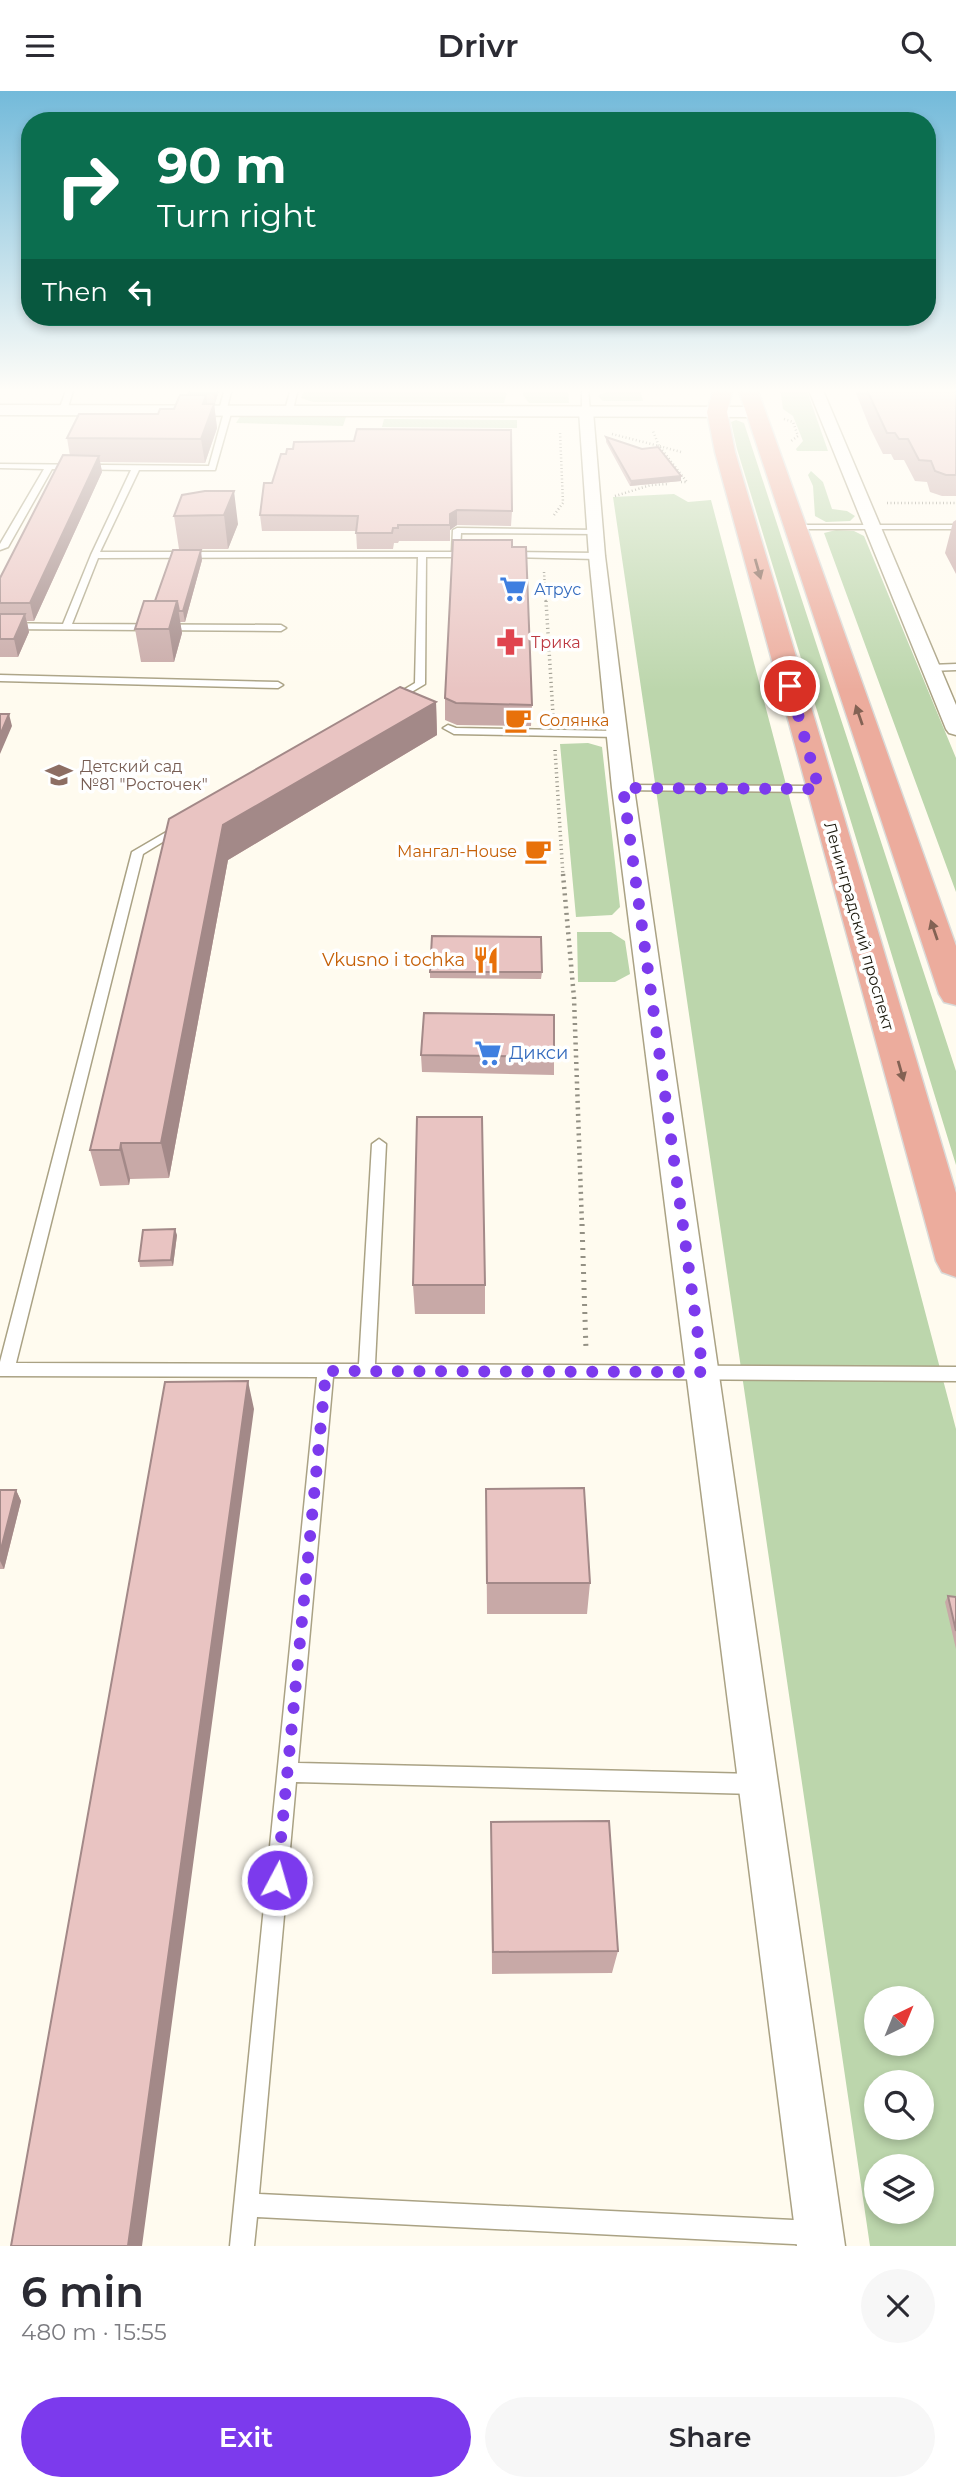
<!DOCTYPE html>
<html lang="en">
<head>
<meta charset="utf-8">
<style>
	:root { --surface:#fff; --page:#f7f7f7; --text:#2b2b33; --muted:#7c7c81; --accent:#7c3aed }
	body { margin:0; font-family:Montserrat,sans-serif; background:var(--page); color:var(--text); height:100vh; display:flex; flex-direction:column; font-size:26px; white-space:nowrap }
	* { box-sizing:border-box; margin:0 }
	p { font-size:23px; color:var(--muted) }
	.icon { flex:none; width:38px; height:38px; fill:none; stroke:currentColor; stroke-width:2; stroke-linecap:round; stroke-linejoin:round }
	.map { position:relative; height:2155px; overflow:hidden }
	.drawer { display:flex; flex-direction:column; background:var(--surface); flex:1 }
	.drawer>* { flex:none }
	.top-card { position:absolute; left:21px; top:21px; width:915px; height:214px; border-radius:28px; box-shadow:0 4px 10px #0003; background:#0b6e4f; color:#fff; overflow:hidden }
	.needle { width:46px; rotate:43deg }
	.fabs { position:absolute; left:864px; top:1895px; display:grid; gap:14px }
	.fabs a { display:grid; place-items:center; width:70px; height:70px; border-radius:50%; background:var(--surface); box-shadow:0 4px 10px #0003; font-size:35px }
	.pin { position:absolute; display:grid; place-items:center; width:60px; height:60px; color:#fff; margin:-30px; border:4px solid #fff; border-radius:50%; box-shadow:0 2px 7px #0007 }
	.me { position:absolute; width:77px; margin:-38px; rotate:6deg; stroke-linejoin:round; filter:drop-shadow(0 0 5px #0008) }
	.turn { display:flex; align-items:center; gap:24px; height:147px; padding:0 21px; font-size:32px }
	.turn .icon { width:91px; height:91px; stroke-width:2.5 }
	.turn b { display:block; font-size:49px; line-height:60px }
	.then { display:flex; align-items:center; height:66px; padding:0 21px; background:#0003; gap:14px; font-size:26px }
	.round { display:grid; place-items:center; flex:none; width:74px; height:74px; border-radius:37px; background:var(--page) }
	.overview { display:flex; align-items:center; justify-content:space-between; height:119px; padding:0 21px }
	h1 { font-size:42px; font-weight:600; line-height:52px }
	.primary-button { display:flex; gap:14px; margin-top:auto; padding:14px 21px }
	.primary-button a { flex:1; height:80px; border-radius:42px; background:var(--accent); color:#fff; font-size:28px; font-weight:600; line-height:80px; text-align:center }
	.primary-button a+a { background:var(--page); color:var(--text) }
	header { display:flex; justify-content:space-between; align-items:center; height:91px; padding:0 21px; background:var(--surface); font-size:32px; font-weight:600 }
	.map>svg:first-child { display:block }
	.green { fill:#bcd6ac; fill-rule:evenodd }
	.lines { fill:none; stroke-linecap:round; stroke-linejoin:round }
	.service-casing { stroke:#aaa284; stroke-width:3 }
	.minor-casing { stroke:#aaa284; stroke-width:3 }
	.tertiary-casing { stroke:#aaa284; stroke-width:3 }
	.primary-casing { stroke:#dadad8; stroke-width:3 }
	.path-far3 { stroke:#939084; stroke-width:2.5; stroke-dasharray:1 2.5; stroke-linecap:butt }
	.path-far2 { stroke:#939084; stroke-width:3.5; stroke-dasharray:1 3.5; stroke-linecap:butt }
	.path-far1 { stroke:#939084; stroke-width:4.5; stroke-dasharray:2 4.5; stroke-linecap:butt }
	.path { stroke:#939084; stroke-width:5; stroke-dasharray:2 6; stroke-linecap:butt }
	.service { fill:#fff; fill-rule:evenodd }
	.minor { fill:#fff; fill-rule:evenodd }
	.tertiary { fill:#fff; fill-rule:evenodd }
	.primary { fill:#ecac9d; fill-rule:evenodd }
	.wall { fill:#c8a9a7 }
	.shaded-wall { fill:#a38988 }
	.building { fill:#e9c4c2; stroke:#a38988; stroke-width:2 }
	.oneway { fill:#836254 }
	.route { stroke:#7c3aed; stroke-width:12; stroke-dasharray:0 21.6 }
	.labels { text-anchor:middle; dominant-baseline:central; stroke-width:7; stroke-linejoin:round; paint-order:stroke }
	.far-shop-label { font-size:16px; fill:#366cbe; stroke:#fff; text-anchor:start }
	.far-health-label { font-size:16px; fill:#be3a42; stroke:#fff; text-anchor:start }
	.far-food-label { font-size:16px; fill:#c56008; stroke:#fff; text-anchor:start }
	.far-education-label { font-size:16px; fill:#785e54; stroke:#fff; text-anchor:start }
	.far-street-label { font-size:16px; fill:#1a170b; stroke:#fff }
	.food-label { font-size:18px; fill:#c56008; stroke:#fff; text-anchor:end }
	.shop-label { font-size:18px; fill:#366cbe; stroke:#fff; text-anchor:start }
</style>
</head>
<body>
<header><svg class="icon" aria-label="menu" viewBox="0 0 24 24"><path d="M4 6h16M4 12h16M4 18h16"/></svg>Drivr<svg class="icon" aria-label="search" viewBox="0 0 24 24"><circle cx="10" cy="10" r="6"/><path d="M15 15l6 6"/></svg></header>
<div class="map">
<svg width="956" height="2155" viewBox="0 0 956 2155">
	<rect width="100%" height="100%" fill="#fffbef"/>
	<!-- green -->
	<path class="green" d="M312,297L497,298L507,302L504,312L313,311L301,307L305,299Z
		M523,297H568L569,312H529L523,304Z
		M614,297H640L643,310H603L598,305Z
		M780,297H806L828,360H797L796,358L803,350L793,325L783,318Z
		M241,324L346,326L343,335L236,332Z
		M384,328L517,329V337L382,336Z
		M736,329L744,332L956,980V1074L737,358L731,331Z
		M811,380L823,391L832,418L847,420L855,425L850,430L826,431L815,425L813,395L808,384Z
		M674,403L688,411L711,409L956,1338V2155H870L613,406ZM877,1908H922V1953H877ZM877,1992H922V2037H877ZM877,2076H922V2121H877Z
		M836,439L854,440L864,445L956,667V801L824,442Z
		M588,652L602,656L620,816L612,824L576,826L560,653Z
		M577,841H611L625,850L630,883L615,891H578Z"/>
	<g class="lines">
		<defs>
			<path id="service" d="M67,297H74L67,319L63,321L59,319Z
				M225,297H232L227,317L232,319L215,379H139L100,461H452L453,439L457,437L596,439L600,441L596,443L461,442L460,461L471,462V466H426L425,593L393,612L388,609L390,607L415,592L418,466L98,467L72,533L281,534L286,537L281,540L0,538V532L63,533L91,464L131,379L52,378L8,456L0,459V453L44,378L0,377V373L209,375L224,321L219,319Z
				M291,297H298L293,319L289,321L285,319Z
				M582,297H588L590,320L586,322L582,320Z
				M792,434H956V438H792Z
				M510,461L597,462L601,465L597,468L507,466V462Z
				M956,573V579L930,580L925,577L930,574Z
				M0,584L278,591L283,594L278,597L0,590Z
				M448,634L456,637L618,640L623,643L618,646L454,643L443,637Z
				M623,694L819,695L824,698L819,701L619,699V695Z
				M180,733L185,736L184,738L143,763L16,1272L359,1273L372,1053L379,1048L386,1053L375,1273L956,1276V1290L333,1286L298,1672L755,1683L762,1686L765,1693L762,1700L755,1703L296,1691L259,2103L814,2130L822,2134L826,2142L822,2150L814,2154L257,2126L254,2155H230L317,1286L0,1285V1271L132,761Z"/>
			<path id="minor" d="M808,297H822L956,614V644L949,642L946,638Z
				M586,316L593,320L605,465L634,697L845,2155H797L612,697L589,465L579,320Z"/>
			<path id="tertiary" d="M0,314L755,316L764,321L755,326L0,324Z"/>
			<path id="primary" d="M714,297H733L727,321L735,361L956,1102V1186L942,1181L936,1170L715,361L707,321Z
				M738,297H757L956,855V914L944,911L939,903Z"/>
		</defs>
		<!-- service casing -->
		<use href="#service" class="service-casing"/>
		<!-- minor casing -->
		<use href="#minor" class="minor-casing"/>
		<!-- tertiary casing -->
		<use href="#tertiary" class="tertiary-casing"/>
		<!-- primary casing -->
		<use href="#primary" class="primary-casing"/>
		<!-- path-far3 -->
		<path class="path-far3" d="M784,328L793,331L798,345L791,350
			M612,343L659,355L653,340
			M681,361L659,355L687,391H681
			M615,405L651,394L669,393
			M887,412H956
			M554,424L563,412L560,341
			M544,481L546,512"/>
		<!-- path-far2 -->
		<path class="path-far2" d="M546,510L553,623
			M555,659L563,785"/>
		<!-- path-far1 -->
		<path class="path-far1" d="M563,783L574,907L582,1135"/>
		<!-- path -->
		<path class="path" d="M582,1133L586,1259"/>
		<!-- service -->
		<use href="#service" class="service"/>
		<!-- minor -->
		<use href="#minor" class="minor"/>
		<!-- tertiary -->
		<use href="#tertiary" class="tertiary"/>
		<!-- primary -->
		<use href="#primary" class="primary"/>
	</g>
	<!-- wall -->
	<path class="wall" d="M191,297H220L215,312H207V313H214L217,337L205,372L100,371L102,381L34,530H27L29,541L18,566H0V487L70,365L67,347L174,318L189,304Z
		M856,297H956V405H942L930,401L927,391L915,390L904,369H894L891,363H883L870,337L856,302Z
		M606,346L681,390L630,395L606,351Z
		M286,363L512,420L511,435L457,434L450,439V450H399L398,452H394L393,458H357L356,440H262L260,424L272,392Z
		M205,400L238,433L228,458H179L174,425Z
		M956,429V483L945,462L953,431Z
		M512,456L532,614L531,635L457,634L445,629V607Z
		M202,469L185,531H180L182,542L174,571H141L135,538Z
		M436,611L437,644L228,769L169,1087L130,1088L129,1094L100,1095L90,1059L169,728Z
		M430,881H542L541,888L430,887Z
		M421,964L554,966V984L422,981Z
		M177,1144L173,1175L140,1176L139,1170Z
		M413,1194H485V1223H415Z
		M486,1398L590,1492L587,1523H487Z
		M0,1399H16L21,1410L4,1478H0Z
		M948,1505L956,1506V1558L945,1511Z
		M491,1731L618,1860L612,1882L492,1883Z"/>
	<!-- shaded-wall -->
	<path class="shaded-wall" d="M216,297H220L215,312L214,302Z
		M206,304L209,326L214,313L217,337L205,372L201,348L203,313Z
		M99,365L102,381L34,530L30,512Z
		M681,385V390L630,395L631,390Z
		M234,400L238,433L228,458L224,424Z
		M457,419V434L450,439V450V423Z
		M201,459L202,469L185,531L183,520Z
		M177,510L182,542L174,571L169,538Z
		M25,523L29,541L18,566L14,548Z
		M436,611L437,644L228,769L169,1087L161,1052L223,734Z
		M9,623L12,635L0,663V644Z
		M121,1052L130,1088L129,1094L120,1059Z
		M175,1138L177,1144L173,1175L171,1169Z
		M248,1290L254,1318L142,2155H128Z
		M16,1399L21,1410L4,1478L0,1470V1462Z"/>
	<!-- building -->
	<path class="building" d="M191,297H216L214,302H189Z
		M866,297H956V384H946L935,380L931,370L919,369L908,348H899L895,342H887Z
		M180,304H206L203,313H214L201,348L67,347L79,323H158L160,318H174Z
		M357,338L511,339L512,420L457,419L450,423V434H398V437H393L392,442H356L358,425L260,424L264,392H272L281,363H286L287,358H293L294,351L354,350Z
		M606,346L642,358L658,356L681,385L631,390Z
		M63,364L99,365L30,512H0V487Z
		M205,400H234L224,424L174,425L182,404Z
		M453,449H512V456H526L532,614L456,612L445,607Z
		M173,459H201L183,520H179L177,510H155Z
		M144,510H177L169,538H135Z
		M0,523H25L14,548H0Z
		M400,596L436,611L223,734L161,1052H121L120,1059H90L169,728Z
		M0,623H9L0,644Z
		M432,845L541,846L542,881H430Z
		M424,922L554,924V966L421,964Z
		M417,1026H482L485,1194H413Z
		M175,1138L171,1169L139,1170L143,1139Z
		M248,1290L128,2155H11L165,1291Z
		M584,1397L590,1492H487L486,1398Z
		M0,1399H16L0,1462Z
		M948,1505L956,1506V1540Z
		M609,1730L618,1860L493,1861L491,1731Z"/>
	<!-- one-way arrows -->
	<defs><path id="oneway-solid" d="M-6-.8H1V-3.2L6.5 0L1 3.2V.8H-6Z" transform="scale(1.75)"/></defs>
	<g class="oneway">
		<use href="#oneway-solid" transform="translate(758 478) rotate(74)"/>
		<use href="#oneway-solid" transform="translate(859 624) rotate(-109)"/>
		<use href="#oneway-solid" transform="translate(934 839) rotate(-109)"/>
		<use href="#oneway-solid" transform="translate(901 980) rotate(74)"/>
	</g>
	<!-- sky -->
	<linearGradient id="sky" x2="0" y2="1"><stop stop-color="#73bada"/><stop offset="0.5" stop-color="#fffdf8"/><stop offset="1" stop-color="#fffdf8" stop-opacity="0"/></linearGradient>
	<rect width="956" height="599" fill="url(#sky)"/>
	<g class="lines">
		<!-- route -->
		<path class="route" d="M277,1789L326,1280L703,1281L623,697L819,698L790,595"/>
	</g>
	<!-- icons -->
	<defs>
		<symbol id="supermarket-bare" viewBox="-9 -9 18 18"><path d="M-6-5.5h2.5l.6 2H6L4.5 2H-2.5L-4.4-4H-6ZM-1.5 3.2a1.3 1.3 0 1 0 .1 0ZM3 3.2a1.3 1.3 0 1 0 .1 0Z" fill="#3f7fe0" stroke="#fff" stroke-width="2.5" paint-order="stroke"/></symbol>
		<symbol id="pharmacy-bare" viewBox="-9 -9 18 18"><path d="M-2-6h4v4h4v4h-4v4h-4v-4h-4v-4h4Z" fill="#e0444e" stroke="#fff" stroke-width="2.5" paint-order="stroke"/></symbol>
		<symbol id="cafe-bare" viewBox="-9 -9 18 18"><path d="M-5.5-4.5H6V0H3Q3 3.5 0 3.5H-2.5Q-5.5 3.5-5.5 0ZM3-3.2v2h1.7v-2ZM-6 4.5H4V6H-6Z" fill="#e8710a" stroke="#fff" stroke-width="2.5" paint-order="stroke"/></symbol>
		<symbol id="school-bare" viewBox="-9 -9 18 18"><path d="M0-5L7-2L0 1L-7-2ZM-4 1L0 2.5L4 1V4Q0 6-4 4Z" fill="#8d6e63" stroke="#fff" stroke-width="2.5" paint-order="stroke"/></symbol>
		<symbol id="restaurant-bare" viewBox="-9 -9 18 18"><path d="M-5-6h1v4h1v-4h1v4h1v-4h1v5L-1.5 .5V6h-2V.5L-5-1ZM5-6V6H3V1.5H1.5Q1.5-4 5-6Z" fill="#e8710a" stroke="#fff" stroke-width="2.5" paint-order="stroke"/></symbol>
	</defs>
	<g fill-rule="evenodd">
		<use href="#supermarket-bare" x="494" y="479" width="38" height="38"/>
		<use href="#pharmacy-bare" x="491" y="532" width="38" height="38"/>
		<use href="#cafe-bare" x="499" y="610" width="38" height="38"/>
		<use href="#school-bare" x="40" y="665" width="38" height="38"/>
		<use href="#cafe-bare" x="519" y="741" width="38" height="38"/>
		<use href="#restaurant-bare" x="467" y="850" width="38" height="38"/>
		<use href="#supermarket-bare" x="469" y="943" width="38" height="38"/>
	</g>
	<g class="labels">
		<!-- far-shop labels -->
		<g class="far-shop-label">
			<text x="534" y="498">Атрус</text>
		</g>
		<!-- far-health labels -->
		<g class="far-health-label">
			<text x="531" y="551">Трика</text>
		</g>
		<!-- far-food labels -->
		<g class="far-food-label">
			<text x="539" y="629">Солянка</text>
			<text x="517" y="760" text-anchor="end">Мангал-House</text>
		</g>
		<!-- far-education labels -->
		<g class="far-education-label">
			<text x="80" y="675">Детский сад<tspan x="80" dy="18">№81 "Росточек"</tspan></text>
		</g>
		<!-- far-street labels -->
		<g class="far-street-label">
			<text transform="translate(859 835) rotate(74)">Ленинградский проспект</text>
		</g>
		<!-- food labels -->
		<g class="food-label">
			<text x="465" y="869">Vkusno i tochka</text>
		</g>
		<!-- shop labels -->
		<g class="shop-label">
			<text x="509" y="962">Дикси</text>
		</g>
	</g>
</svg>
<div class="fabs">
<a><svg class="needle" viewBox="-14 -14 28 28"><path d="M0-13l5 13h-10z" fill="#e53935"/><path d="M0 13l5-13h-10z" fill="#7c7c81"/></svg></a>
<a><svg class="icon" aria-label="search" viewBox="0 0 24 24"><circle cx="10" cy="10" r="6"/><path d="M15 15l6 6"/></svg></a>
<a><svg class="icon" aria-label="layers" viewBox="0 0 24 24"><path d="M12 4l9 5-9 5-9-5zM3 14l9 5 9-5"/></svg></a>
</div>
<div class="pin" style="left:790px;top:595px;background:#d93025"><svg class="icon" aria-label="arrive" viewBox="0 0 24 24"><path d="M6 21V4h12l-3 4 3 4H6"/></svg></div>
<svg class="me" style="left:277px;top:1789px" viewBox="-20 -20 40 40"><circle r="17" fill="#7c3aed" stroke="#fff" stroke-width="3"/><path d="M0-11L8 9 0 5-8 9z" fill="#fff"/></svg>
<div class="top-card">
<div class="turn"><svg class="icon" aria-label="right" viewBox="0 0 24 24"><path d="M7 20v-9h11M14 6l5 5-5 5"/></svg><div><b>90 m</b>Turn right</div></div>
<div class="then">Then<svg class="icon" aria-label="left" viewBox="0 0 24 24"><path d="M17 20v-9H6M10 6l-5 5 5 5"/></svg></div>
</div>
</div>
<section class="drawer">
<div class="overview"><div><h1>6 min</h1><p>480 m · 15:55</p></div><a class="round"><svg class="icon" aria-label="close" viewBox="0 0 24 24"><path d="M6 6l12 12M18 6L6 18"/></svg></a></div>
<div class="primary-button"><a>Exit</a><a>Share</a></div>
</section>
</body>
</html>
